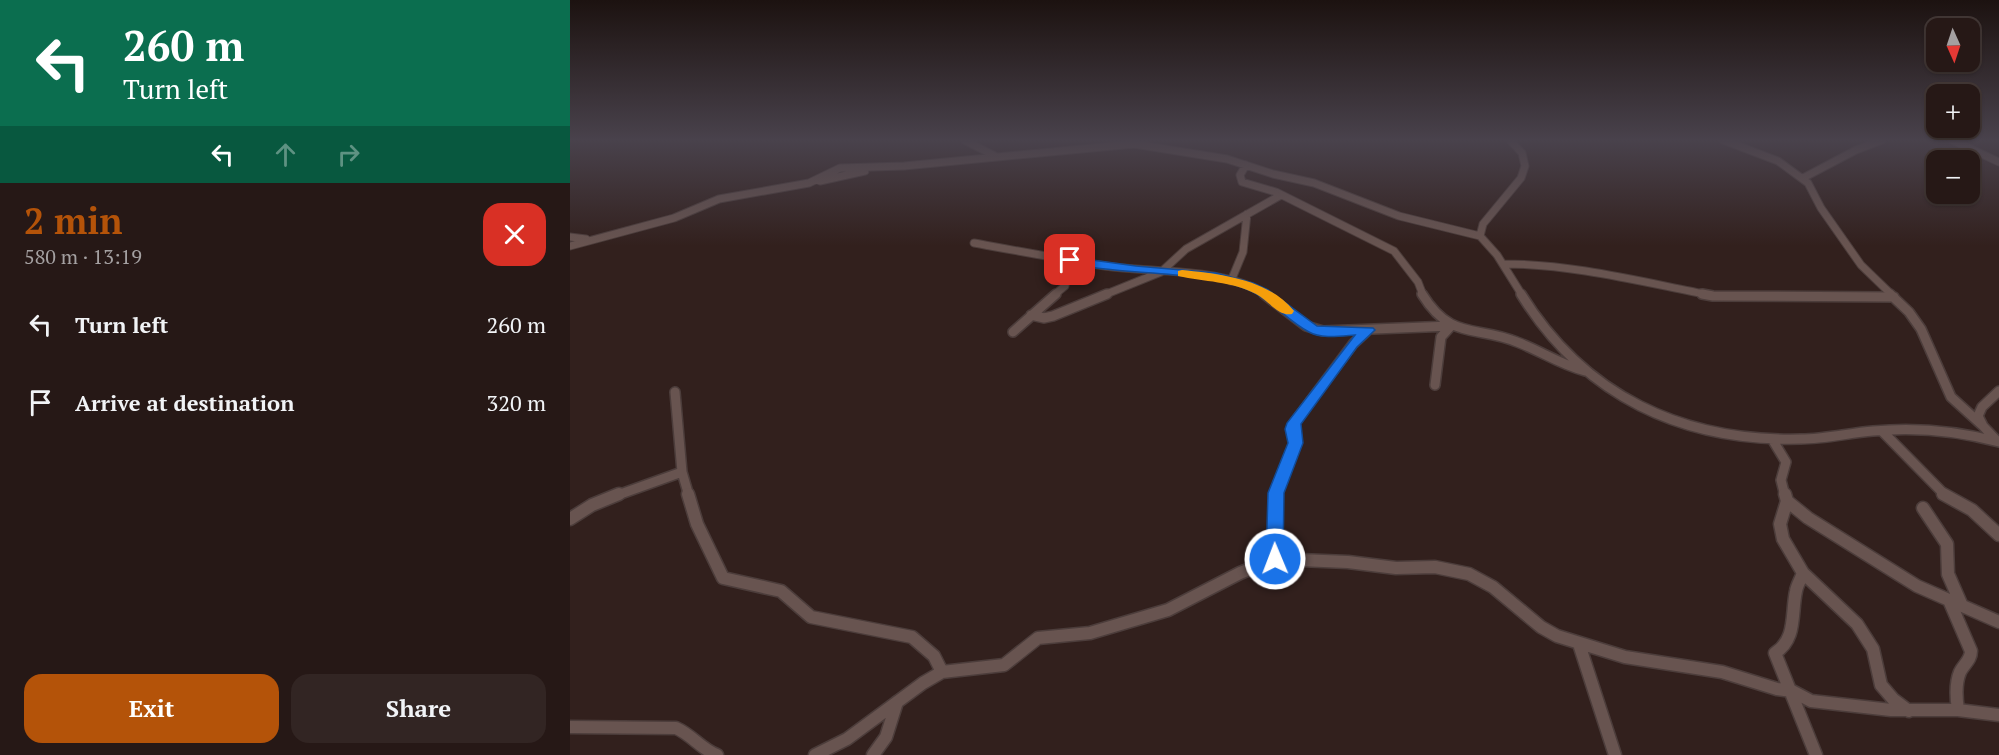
<!DOCTYPE html>
<html lang="en">
<head>
<meta charset="utf-8">
<style>
	:root { --surface:#261816; --page:#322523; --text:#f1f3f6; --muted:#a4a0a1; --line:#423735; --accent:#b45309 }
	body { margin:0; font-family:"PT Serif",serif; background:var(--page); color:var(--text); height:100vh; display:flex; flex-direction:column; font-size:22px; white-space:nowrap }
	* { box-sizing:border-box; margin:0 }
	p { font-size:20px; color:var(--muted) }
	.icon { flex:none; width:33px; height:33px; fill:none; stroke:currentColor; stroke-width:2; stroke-linecap:round; stroke-linejoin:round }
	.map { position:relative; flex:1; overflow:hidden }
	.details { display:flex; flex-direction:column; background:var(--surface); width:570px }
	.details>* { flex:none }
	.hud { background:#0b6e4f; color:#fff; overflow:hidden }
	.needle { width:39px; rotate:177deg }
	.fabs { position:absolute; left:1356px; top:18px; display:grid; gap:12px }
	.fabs a { display:grid; place-items:center; width:54px; height:54px; border-radius:12px; background:var(--surface); box-shadow:0 2px 4px #0004,0 0 0 2px var(--line); font-size:30px }
	.pin { position:absolute; display:grid; place-items:center; width:51px; height:51px; color:#fff; margin:-26px; border-radius:12px; box-shadow:0 3px 9px #0006 }
	.me { position:absolute; width:66px; margin:-33px; rotate:359deg; stroke-linejoin:round; filter:drop-shadow(0 0 4px #0008) }
	.turn { display:flex; align-items:center; gap:21px; height:126px; padding:0 24px; font-size:27px }
	.turn .icon { width:78px; height:78px; stroke-width:2.5 }
	.turn b { display:block; font-size:42px; line-height:51px }
	.lanes { display:flex; align-items:center; height:57px; padding:0 24px; background:#0003; justify-content:center; gap:30px; direction:ltr }
	.lanes .off { opacity:.35 }
	.round { display:grid; place-items:center; flex:none; width:63px; height:63px; border-radius:18px; background:var(--page) }
	.headline { display:flex; align-items:center; justify-content:space-between; height:102px; padding:0 24px }
	h1 { font-size:36px; font-weight:700; line-height:45px; color:var(--accent) }
	.primary-button { display:flex; gap:12px; margin-top:auto; padding:12px 24px }
	.primary-button a { flex:1; height:69px; border-radius:18px; background:var(--accent); color:#fff; font-size:24px; font-weight:700; line-height:69px; text-align:center }
	.primary-button a+a { background:var(--page); color:var(--text) }
	ul { padding:0; list-style:none }
	li { display:flex; align-items:center; gap:18px; height:78px; padding:0 24px }
	li div { flex:1 }
	li b { display:block; font-size:22px }
	li em { font-style:normal }
	main { display:flex; flex:1; min-height:0 }
	.map>svg:first-child { display:block }
	.lines { fill:none; stroke-linecap:round; stroke-linejoin:round }
	.street-far2-casing { stroke:#4c3d3b; stroke-width:9 }
	.street-far1-casing { stroke:#4c3d3b; stroke-width:12 }
	.street-casing { stroke:#4c3d3b; stroke-width:15 }
	.street-far2 { stroke:#685450; stroke-width:7 }
	.street-far1 { stroke:#685450; stroke-width:9 }
	.street { stroke:#685450; stroke-width:12 }
	.route { fill:#1a73e8; stroke:#114b97; stroke-width:1.5 }
	.slow { fill:#f59e0b }
</style>
</head>
<body>
<main>
<section class="details">
<div class="hud">
<div class="turn"><svg class="icon" aria-label="left" viewBox="0 0 24 24"><path d="M17 20v-9H6M10 6l-5 5 5 5"/></svg><div><b>260 m</b>Turn left</div></div>
<div class="lanes"><svg class="icon" aria-label="left" viewBox="0 0 24 24"><path d="M17 20v-9H6M10 6l-5 5 5 5"/></svg><svg class="icon off" aria-label="ahead" viewBox="0 0 24 24"><path d="M12 20V5M6 11l6-6 6 6"/></svg><svg class="icon off" aria-label="right" viewBox="0 0 24 24"><path d="M7 20v-9h11M14 6l5 5-5 5"/></svg></div>
</div>
<div class="headline"><div><h1>2 min</h1><p>580 m · 13:19</p></div><a class="round" style="background:#d93025;color:#fff"><svg class="icon" aria-label="close" viewBox="0 0 24 24"><path d="M6 6l12 12M18 6L6 18"/></svg></a></div>
<ul>
<li><svg class="icon" aria-label="left" viewBox="0 0 24 24"><path d="M17 20v-9H6M10 6l-5 5 5 5"/></svg><div><b>Turn left</b></div><em>260 m</em></li>
<li><svg class="icon" aria-label="arrive" viewBox="0 0 24 24"><path d="M6 21V4h12l-3 4 3 4H6"/></svg><div><b>Arrive at destination</b></div><em>320 m</em></li>
</ul>
<div class="primary-button"><a>Exit</a><a>Share</a></div>
</section>
<div class="map">
<svg width="1429" height="755" viewBox="0 0 1429 755">
	<rect width="100%" height="100%" fill="#32201d"/>
	<g class="lines">
		<defs>
			<path id="street-far2" d="M394,140L425,156
				M1153,140L1208,161L1238,183L1251,208L1291,265L1322,295
				M1382,140L1429,162
				M676,165L670,175L672,182L706,192L824,251L848,282L853,295
				M1233,178L1286,150L1312,140
				M250,181L295,171
				M910,236L913,224L951,178L955,166L952,153L940,140
				M0,237L16,239
				M404,243C448,251 491,259 535,266C583,273 656,267 696,295
				M0,246L104,218L149,199L239,183L270,168L334,166L564,144L657,159L703,174L744,183L829,216L910,236L927,255L952,295
				M934,264C1003,264 1072,282 1140,295
				M661,281L673,252L677,214
				M484,295L495,286L500,260
				M534,295L591,272L616,249L711,195"/>
			<path id="street-far1" d="M694,294L736,326L753,331L881,326
				M852,294C881,341 906,325 947,342C971,351 989,364 1015,371
				M951,294C1014,396 1112,442 1231,439C1255,439 1279,433 1303,431C1345,427 1388,431 1429,442
				M1132,294L1143,296L1324,297
				M1320,294L1339,312L1351,329L1381,397L1413,426
				M461,315L474,318L483,316L537,294
				M443,332L486,294
				M865,385L871,337L881,326
				M105,392L112,472L119,496
				M1312,431L1376,496
				M1202,439L1216,462L1211,480L1215,496
				M1427,441L1413,426L1408,416L1412,407L1429,391
				M45,496L112,472
				M706,496L726,443L724,423L783,344L798,330"/>
			<path id="street" d="M118,494L127,524L153,578L211,591L241,617L342,637L364,656L372,672
				M1215,494L1217,501L1210,524L1213,539L1233,573L1287,624L1303,649L1311,685L1323,699L1339,711
				M1373,494L1402,510L1429,535
				M1217,501L1238,518L1347,586L1429,622
				M1353,508L1377,544L1378,574L1392,606
				M0,519L22,505L49,494
				M705,559L706,494
				M1233,573C1231,579 1227,585 1226,591C1221,614 1227,639 1205,653L1246,755
				M1379,600L1401,651C1401,660 1394,664 1390,672C1385,684 1386,697 1388,710
				M1009,644L1045,755
				M0,727L106,728C122,735 131,749 147,755
				M245,755L277,739L353,683L372,672L434,665L468,638L520,633L598,610L670,573L705,559L778,562L826,568L865,567L899,574L923,587L971,627L987,636L1055,657L1152,672L1207,689L1222,691L1241,701L1321,710H1388L1429,715
				M303,755L316,737L327,702"/>
		</defs>
		<!-- street-far2 casing -->
		<use href="#street-far2" class="street-far2-casing"/>
		<!-- street-far1 casing -->
		<use href="#street-far1" class="street-far1-casing"/>
		<!-- street casing -->
		<use href="#street" class="street-casing"/>
		<!-- street-far2 -->
		<use href="#street-far2" class="street-far2"/>
		<!-- street-far1 -->
		<use href="#street-far1" class="street-far1"/>
		<!-- street -->
		<use href="#street" class="street"/>
	</g>
	<!-- sky -->
	<linearGradient id="sky" x2="0" y2="1"><stop stop-color="#1c1210"/><stop offset="0.57" stop-color="#49424c"/><stop offset="1" stop-color="#49424c" stop-opacity="0"/></linearGradient>
	<rect width="1429" height="246" fill="url(#sky)"/>
	<!-- route -->
	<path class="route" d="M500,257L566,266L646,273L683,283L698,290L747,326L803,328L805,330L787,347L731,424L733,443L714,493L713,559L711,564L705,566L699,564L696,559L698,493L718,443L715,429L717,423L785,335C771,336 751,339 739,332C716,320 699,297 674,288C622,269 552,276 496,263L494,260Z"/>
	<!-- slow -->
	<path class="slow" d="M612,270C651,274 698,279 724,311L722,314C709,317 698,300 686,294C661,281 635,282 608,276V271Z"/>
</svg>
<div class="fabs">
<a><svg class="needle" viewBox="-14 -14 28 28"><path d="M0-13l5 13h-10z" fill="#e53935"/><path d="M0 13l5-13h-10z" fill="#a4a0a1"/></svg></a>
<a>+</a>
<a>−</a>
</div>
<div class="pin" style="left:500px;top:260px;background:#d93025"><svg class="icon" aria-label="arrive" viewBox="0 0 24 24"><path d="M6 21V4h12l-3 4 3 4H6"/></svg></div>
<svg class="me" style="left:705px;top:559px" viewBox="-20 -20 40 40"><circle r="17" fill="#1a73e8" stroke="#fff" stroke-width="3"/><path d="M0-11L8 9 0 5-8 9z" fill="#fff"/></svg>
</div>
</main>
</body>
</html>
